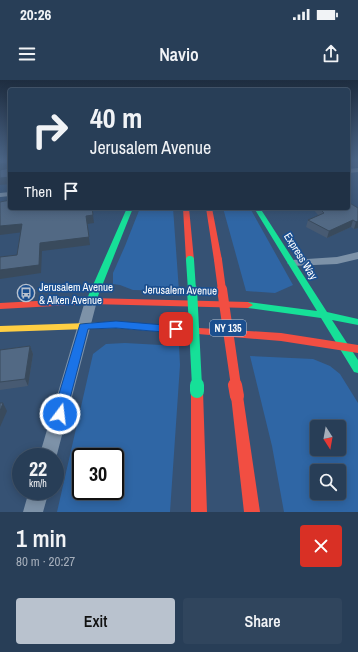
<!DOCTYPE html>
<html lang="en">
<head>
<meta charset="utf-8">
<style>
	:root { --surface:#283e57; --page:#30455d; --text:#f1f3f6; --muted:#a5aeba; --line:#44576d; --accent:#b9c2ce }
	body { margin:0; font-family:"Archivo Narrow",sans-serif; background:var(--page); color:var(--text); height:100vh; display:flex; flex-direction:column; font-size:15px; white-space:nowrap }
	* { box-sizing:border-box; margin:0 }
	p { font-size:13px; color:var(--muted) }
	.icon { flex:none; width:22px; height:22px; fill:none; stroke:currentColor; stroke-width:2; stroke-linecap:round; stroke-linejoin:round }
	.map { position:relative; height:432px; overflow:hidden }
	.panel { display:flex; flex-direction:column; background:var(--surface); flex:1 }
	.panel>* { flex:none }
	.guide { position:absolute; left:8px; top:8px; width:342px; height:122px; border-radius:4px; box-shadow:0 2px 10px #0003,0 0 0 1px var(--line); background:#283e57; color:var(--text); overflow:hidden }
	.needle { width:26px; rotate:169deg }
	.tools { position:absolute; left:310px; top:340px; display:grid; gap:8px }
	.tools a { display:grid; place-items:center; width:36px; height:36px; border-radius:4px; background:var(--surface); box-shadow:0 2px 10px #0003,0 0 0 1px var(--line); font-size:20px }
	.speed { position:absolute; left:12px; top:368px; display:flex; gap:8px; font-size:20px; font-weight:700; text-align:center }
	.speed>* { display:grid; place-content:center; width:52px; height:52px; border-radius:50%; background:var(--surface); box-shadow:0 2px 10px #0003,0 0 0 1px var(--line); line-height:1 }
	.speed small { font-size:10px; font-weight:400 }
	.speed .limit { border:2px solid #111; border-radius:6px; background:#fff; color:#111 }
	.pin { position:absolute; display:grid; place-items:center; width:34px; height:34px; color:#fff; margin:-17px; border-radius:8px; box-shadow:0 2px 6px #0006 }
	.me { position:absolute; width:44px; margin:-22px; rotate:15deg; stroke-linejoin:round; filter:drop-shadow(0 0 3px #0008) }
	.turn { display:flex; align-items:center; gap:14px; height:84px; padding:0 16px; font-size:18px }
	.turn .icon { width:52px; height:52px; stroke-width:2.5 }
	.turn b { display:block; font-size:28px; line-height:34px }
	.then { display:flex; align-items:center; height:38px; padding:0 16px; background:#0003; gap:8px; font-size:15px }
	.round { display:grid; place-items:center; flex:none; width:42px; height:42px; border-radius:4px; background:var(--page) }
	.summary { display:flex; align-items:center; justify-content:space-between; height:68px; padding:0 16px }
	h1 { font-size:24px; font-weight:600; line-height:30px }
	.action { display:flex; gap:8px; margin-top:auto; padding:8px 16px }
	.action a { flex:1; height:46px; border-radius:4px; background:var(--accent); color:#111; font-size:16px; font-weight:600; line-height:46px; text-align:center }
	.action a+a { background:var(--page); color:var(--text) }
	.status { display:flex; justify-content:space-between; align-items:center; height:28px; padding:0 20px; background:var(--surface); direction:ltr }
	.status svg { height:11px; fill:currentColor }
	header { display:flex; justify-content:space-between; align-items:center; height:52px; padding:0 16px; background:var(--surface); font-size:18px; font-weight:600 }
	.map>svg:first-child { display:block }
	.green { fill:#2f66a5; fill-rule:evenodd }
	.lines { fill:none; stroke-linecap:round; stroke-linejoin:round }
	.street { fill:#7d92a8; fill-rule:evenodd }
	.fast { fill:#16e098; fill-rule:evenodd }
	.slow { fill:#ffcf43; fill-rule:evenodd }
	.jam { fill:#f24e42; fill-rule:evenodd }
	.fast-bridge-far2 { stroke:#16e098; stroke-width:8 }
	.fast-bridge-far1 { stroke:#16e098; stroke-width:10 }
	.fast-bridge { stroke:#16e098; stroke-width:14 }
	.jam-bridge-far2 { stroke:#f24e42; stroke-width:8 }
	.jam-bridge-far1 { stroke:#f24e42; stroke-width:10 }
	.jam-bridge { stroke:#f24e42; stroke-width:14 }
	.wall { fill:#475a72 }
	.shaded-wall { fill:#394a5c }
	.building { fill:#526984; stroke:#394a5c }
	.route { fill:#1a73e8; stroke:#114b97 }
	.labels { text-anchor:middle; dominant-baseline:central; stroke-width:3.5; stroke-linejoin:round; paint-order:stroke }
	.shield { fill:#1b4f8f; stroke:#bbcadd; stroke-width:1 }
	.shield-label { font-size:10px; font-weight:bold; fill:#fff }
	.street-label { font-size:11px; fill:#fff; stroke:#1b4f8f }
	.poi-label { font-size:11px; fill:#fff; stroke:#1b4f8f; text-anchor:start }
</style>
</head>
<body>
<div class="status"><b>20:26</b><svg viewBox="0 0 49 12"><path d="M0 12V9h3v3zM5 12V6h3v6zM10 12V3h3v9zM15 12V0h3v12zM26 1h20v11H26zM47 4h2v5h-2z"/></svg></div>
<header><svg class="icon" aria-label="menu" viewBox="0 0 24 24"><path d="M4 6h16M4 12h16M4 18h16"/></svg>Navio<svg class="icon" aria-label="share" viewBox="0 0 24 24"><path d="M12 15V3M7 8l5-5 5 5M5 13v7h14v-7"/></svg></header>
<div class="map">
<svg width="358" height="432" viewBox="0 0 358 432">
	<rect width="100%" height="100%" fill="#365274"/>
	<!-- green -->
	<path class="green" d="M140,128H173L179,211L133,210L120,205L113,204V193L125,166Z
		M223,128H250L293,205L275,213L246,211Z
		M125,263L179,266L180,285L170,432H57L93,274L106,264ZM81,377H115V411H81Z
		M250,276L313,279L330,286L340,294L358,323V432H284L272,366ZM317,347H339V369H317ZM317,391H339V413H317Z"/>
	<g class="lines">
		<!-- street -->
		<path class="street" d="M358,88V92L348,93V89Z
			M10,112V116L0,117V113Z
			M358,172V179L337,184L292,186L287,183L292,180L337,177Z
			M91,217L95,218L97,221L55,382V377H39L85,221L87,218Z
			M29,411H49L43,432H23Z"/>
		<!-- fast -->
		<path class="fast" d="M127,128H133L96,221L91,224L88,223L86,221Z
			M254,128H260L327,232L358,239V245L332,240L358,280V293L354,292L321,238L248,228L243,225L248,222L317,231Z"/>
		<!-- slow -->
		<path class="slow" d="M116,242L167,246L171,247L172,249L171,251L167,252L116,248L0,252V246Z"/>
		<!-- jam -->
		<path class="jam" d="M183,128H189L194,180L190,182L186,180Z
			M206,128H212L222,180L221,182H215L214,180Z
			M91,218L248,222L253,225L248,228L91,224L0,229V223Z
			M167,246L281,253L358,265V273L281,261L163,251L162,249L163,247Z
			M197,306L201,308L203,311L207,432H191V311L193,308Z
			M237,311L241,313L243,316L260,432H244L231,316L233,313Z"/>
		<!-- fast-bridge-far2 -->
		<path class="fast-bridge-far2" d="M190,180L192,210"/>
		<!-- fast-bridge-far1 -->
		<path class="fast-bridge-far1" d="M192,209L197,306"/>
		<!-- fast-bridge -->
		<path class="fast-bridge" d="M197,305V311"/>
		<!-- jam-bridge-far2 -->
		<path class="jam-bridge-far2" d="M218,180L222,210"/>
		<!-- jam-bridge-far1 -->
		<path class="jam-bridge-far1" d="M222,209L236,306"/>
		<!-- jam-bridge -->
		<path class="jam-bridge" d="M235,305L237,316"/>
	</g>
	<!-- wall -->
	<path class="wall" d="M348,80H358V87H354L348,84Z
		M348,122L358,148L354,149L351,147L327,158L306,147L308,140L319,136L312,128H348Z
		M30,266L33,274L28,306L0,310V270Z"/>
	<!-- shaded-wall -->
	<path class="shaded-wall" d="M8,83L10,90L0,91V84Z
		M10,97V104L0,105V98Z
		M93,135L94,143L87,144L90,165L42,171L41,193L0,199V190L40,163L86,136Z
		M353,140L351,147L327,158L329,151Z
		M358,141V148L354,149L356,142Z
		M22,144L24,152L0,155V146Z
		M30,266L33,274L28,306L25,299Z
		M3,323L7,331L0,347V331Z"/>
	<!-- building -->
	<path class="building" d="M0,80H10V97L0,98V90L10,88L8,83L0,84Z
		M353,80H358V82H355Z
		M10,120V128H92L93,135L86,136L89,157L40,163L39,185L0,190V177L17,175L22,144L0,146V122Z
		M348,122L358,128V141L356,142L353,140L329,151L308,140L324,133L319,128H348Z
		M30,266L25,299L0,302V270Z
		M0,323H3L0,331Z"/>
	<!-- sky -->
	<linearGradient id="sky" x2="0" y2="1"><stop stop-color="#1e2d40"/><stop offset="0.57" stop-color="#4c6688"/><stop offset="1" stop-color="#4c6688" stop-opacity="0"/></linearGradient>
	<rect width="358" height="141" fill="url(#sky)"/>
	<!-- route -->
	<path class="route" d="M116,241L176,246L181,249L176,253L116,248L88,249L66,334L64,338L60,340L55,338L53,334L80,244Z"/>
	<!-- icons -->
	<defs>
		<symbol id="bus-ring" viewBox="-11 -11 22 22"><circle r="9.5" fill="#1b4f8f" stroke="#b9c2ce" stroke-width="1.5"/><path d="M-5-6H5V4H4V6H2V4H-2V6H-4V4H-5ZM-3.5-4V0h7V-4ZM-3.5 1.2v1.5H-2V1.2ZM2 1.2v1.5H3.5V1.2Z" fill="#b9c2ce"/></symbol>
	</defs>
	<g fill-rule="evenodd">
		<use href="#bus-ring" x="16" y="203" width="20" height="20"/>
	</g>
	<g class="labels">
		<!-- shield labels -->
		<rect class="shield" x="210" y="240" width="36" height="16" rx="3"/>
		<g class="shield-label">
			<text x="228" y="248">NY 135</text>
		</g>
		<!-- street labels -->
		<g class="street-label">
			<text transform="translate(301 176) rotate(58)">Express Way</text>
			<text transform="translate(180 210) rotate(1)">Jerusalem Avenue</text>
		</g>
		<!-- poi labels -->
		<g class="poi-label">
			<text x="39" y="207">Jerusalem Avenue<tspan x="39" dy="13">&amp; Alken Avenue</tspan></text>
		</g>
	</g>
</svg>
<div class="tools">
<a><svg class="needle" viewBox="-14 -14 28 28"><path d="M0-13l5 13h-10z" fill="#e53935"/><path d="M0 13l5-13h-10z" fill="#a5aeba"/></svg></a>
<a><svg class="icon" aria-label="search" viewBox="0 0 24 24"><circle cx="10" cy="10" r="6"/><path d="M15 15l6 6"/></svg></a>
</div>
<div class="speed"><div>22<small>km/h</small></div><div class="limit">30</div></div>
<div class="pin" style="left:176px;top:249px;background:#d93025"><svg class="icon" aria-label="arrive" viewBox="0 0 24 24"><path d="M6 21V4h12l-3 4 3 4H6"/></svg></div>
<svg class="me" style="left:60px;top:334px" viewBox="-20 -20 40 40"><circle r="17" fill="#1a73e8" stroke="#fff" stroke-width="3"/><path d="M0-11L8 9 0 5-8 9z" fill="#fff"/></svg>
<div class="guide">
<div class="turn"><svg class="icon" aria-label="right" viewBox="0 0 24 24"><path d="M7 20v-9h11M14 6l5 5-5 5"/></svg><div><b>40 m</b>Jerusalem Avenue</div></div>
<div class="then">Then<svg class="icon" aria-label="arrive" viewBox="0 0 24 24"><path d="M6 21V4h12l-3 4 3 4H6"/></svg></div>
</div>
</div>
<section class="panel">
<div class="summary"><div><h1>1 min</h1><p>80 m · 20:27</p></div><a class="round" style="background:#d93025;color:#fff"><svg class="icon" aria-label="close" viewBox="0 0 24 24"><path d="M6 6l12 12M18 6L6 18"/></svg></a></div>
<div class="action"><a>Exit</a><a>Share</a></div>
</section>
</body>
</html>
